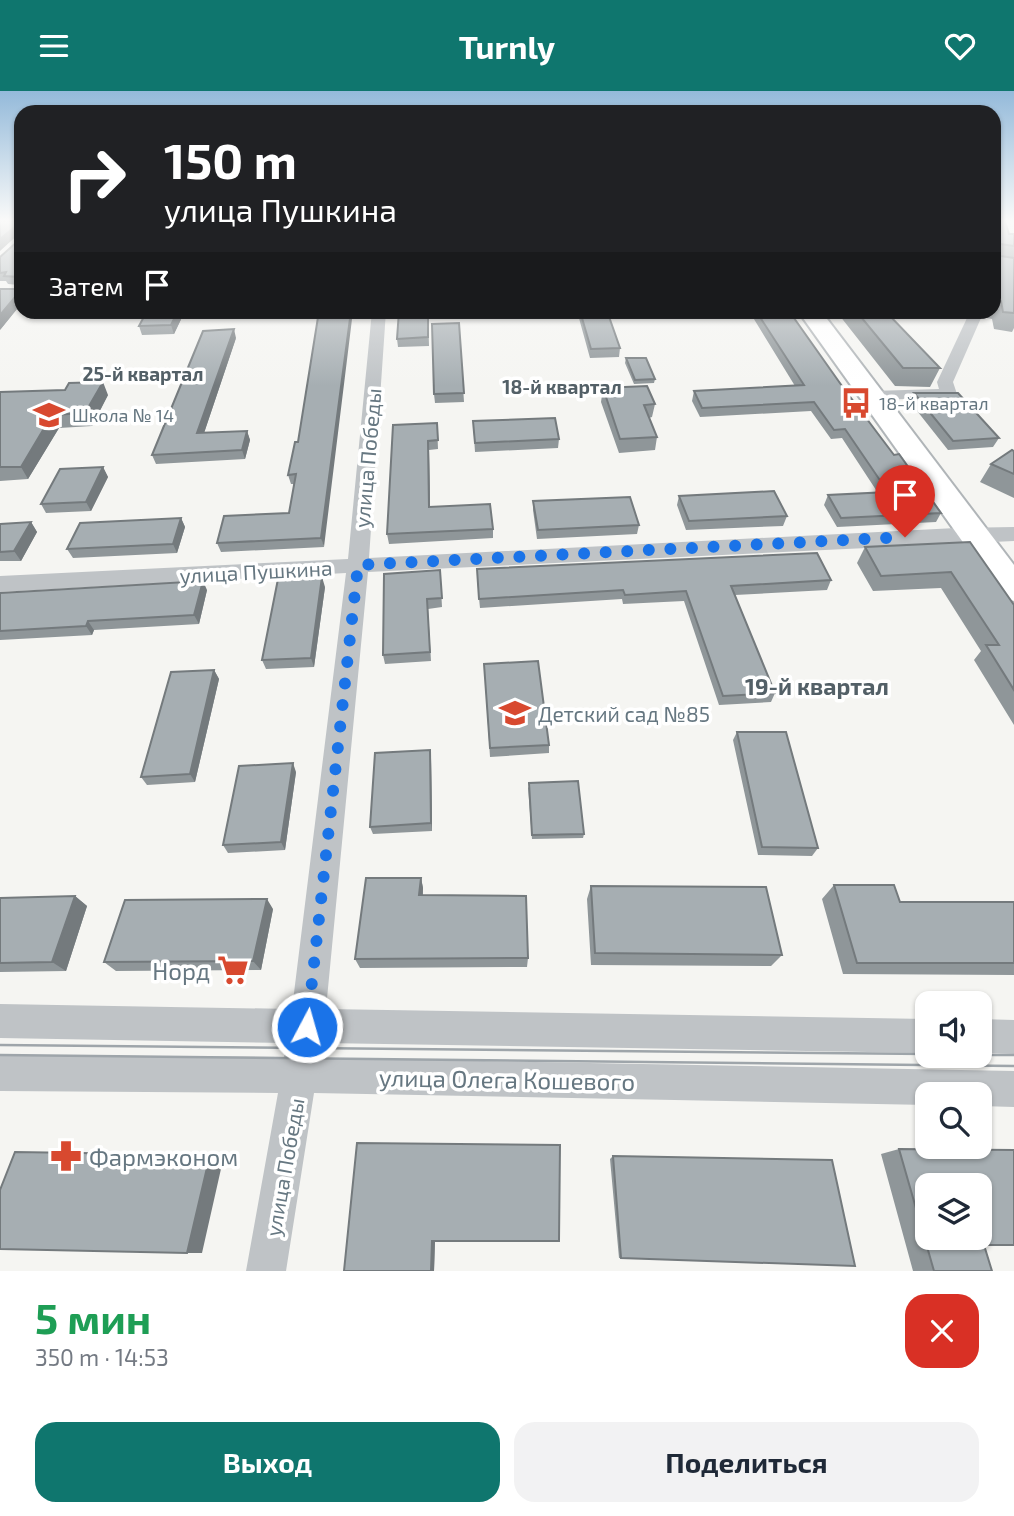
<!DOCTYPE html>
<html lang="ru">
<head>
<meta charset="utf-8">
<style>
	:root { --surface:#fff; --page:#f2f2f3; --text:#1f2937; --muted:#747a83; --accent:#0f766e }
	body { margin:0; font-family:"Exo 2",sans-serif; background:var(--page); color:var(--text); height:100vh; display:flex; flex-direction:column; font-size:26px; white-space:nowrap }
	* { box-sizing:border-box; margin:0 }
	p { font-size:23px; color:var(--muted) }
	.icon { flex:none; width:38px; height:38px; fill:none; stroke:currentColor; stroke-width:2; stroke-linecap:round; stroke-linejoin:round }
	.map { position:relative; height:1180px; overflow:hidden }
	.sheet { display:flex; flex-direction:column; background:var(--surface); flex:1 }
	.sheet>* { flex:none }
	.hud { position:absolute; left:14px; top:14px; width:987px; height:214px; border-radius:21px; box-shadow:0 2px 5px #0004; background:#202124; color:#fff; overflow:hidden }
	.buttons { position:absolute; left:915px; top:900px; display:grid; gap:14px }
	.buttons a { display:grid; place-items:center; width:77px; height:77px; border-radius:14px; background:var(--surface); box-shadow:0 2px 5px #0004; font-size:35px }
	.pin { position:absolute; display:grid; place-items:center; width:60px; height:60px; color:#fff; margin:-72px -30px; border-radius:50% 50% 50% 0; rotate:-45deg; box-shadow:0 0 7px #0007 }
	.pin .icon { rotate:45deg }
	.me { position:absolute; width:77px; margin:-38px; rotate:6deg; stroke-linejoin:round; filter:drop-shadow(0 0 5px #0008) }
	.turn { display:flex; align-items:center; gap:24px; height:147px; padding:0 35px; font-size:32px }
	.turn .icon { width:91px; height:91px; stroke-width:2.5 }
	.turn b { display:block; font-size:49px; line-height:60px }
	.then { display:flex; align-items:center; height:66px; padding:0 35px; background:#0003; gap:14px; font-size:26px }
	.round { display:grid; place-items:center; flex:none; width:74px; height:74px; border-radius:21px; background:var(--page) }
	.head { display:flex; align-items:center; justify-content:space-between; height:119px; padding:0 35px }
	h1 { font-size:42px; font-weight:700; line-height:52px; color:#1e9e55 }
	.primary-button { display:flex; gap:14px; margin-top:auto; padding:14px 35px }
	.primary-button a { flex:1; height:80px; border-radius:21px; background:var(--accent); color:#fff; font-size:28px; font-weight:700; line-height:80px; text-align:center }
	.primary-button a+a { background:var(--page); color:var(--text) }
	header { display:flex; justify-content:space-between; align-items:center; height:91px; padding:0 35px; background:var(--accent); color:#fff; font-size:32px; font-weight:700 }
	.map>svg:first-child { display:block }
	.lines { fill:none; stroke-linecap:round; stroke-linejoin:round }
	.primary-casing { stroke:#b0b5b8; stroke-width:4 }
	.street { fill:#bfc3c6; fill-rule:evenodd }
	.primary { fill:#fff; fill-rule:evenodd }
	.tram { stroke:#9ea5aa; stroke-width:2.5 }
	.wall { fill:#8f9699 }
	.shaded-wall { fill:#747a7d }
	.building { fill:#a6aeb2; stroke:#747a7d; stroke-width:2; fill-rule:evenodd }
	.route { stroke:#1a73e8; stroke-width:12; stroke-dasharray:0 21.6 }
	.labels { text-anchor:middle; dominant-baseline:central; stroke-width:7; stroke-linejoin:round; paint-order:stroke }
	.far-poi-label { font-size:18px; fill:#667781; stroke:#fff; text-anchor:start }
	.far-neighbourhood-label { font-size:19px; font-weight:bold; fill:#536067; stroke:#fff }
	.street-label { font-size:21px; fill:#667781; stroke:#fff }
	.poi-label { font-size:21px; fill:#667781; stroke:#fff; text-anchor:start }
	.neighbourhood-label { font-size:23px; font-weight:bold; fill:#536067; stroke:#fff }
	.near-poi-label { font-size:24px; fill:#667781; stroke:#fff; text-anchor:end }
	.near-street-label { font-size:24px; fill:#667781; stroke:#fff }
</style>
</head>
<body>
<header><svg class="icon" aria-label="menu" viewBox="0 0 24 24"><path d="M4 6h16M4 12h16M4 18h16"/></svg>Turnly<svg class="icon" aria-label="heart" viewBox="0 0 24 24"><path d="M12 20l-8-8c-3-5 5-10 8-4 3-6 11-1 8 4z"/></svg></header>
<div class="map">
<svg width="1014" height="1180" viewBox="0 0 1014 1180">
	<rect width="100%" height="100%" fill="#f5f5f2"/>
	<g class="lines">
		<defs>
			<path id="primary" d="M798,220H821L1014,474V510L1002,506Z"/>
		</defs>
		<!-- primary casing -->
		<use href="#primary" class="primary-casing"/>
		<!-- street -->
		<path class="street" d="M372,220H386L369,467L956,437L1014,436V450L368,481L326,918L928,928V962L322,952L319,967L1014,980V1016L980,1015V1003H928V1014L314,1002L286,1180H246L278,1002L0,1000V964L284,966L287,952L0,947V913L292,918L346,482L0,501V485L348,468Z
			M966,220H980L981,227L953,291L957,303L955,307L866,309V301L872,300L939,298L937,291L967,227Z
			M980,928L1014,929V963L980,962Z"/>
		<!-- primary -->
		<use href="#primary" class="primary"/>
		<!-- tram -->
		<path class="tram" d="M0,954L928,963
			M0,964L1014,975
			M980,964H1014"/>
	</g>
	<!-- wall -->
	<path class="wall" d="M21,130V213L0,239L19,198V194L8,193L6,190H0V166L19,149Z
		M994,130L1009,143H1014V237L1012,241L994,238L992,228L987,227V220H994Z
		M185,220L174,243L142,244L139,235Z
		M399,220H428L429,255L398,256L397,248Z
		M577,220H607L620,257L619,266L590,267Z
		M749,220H789L842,295L894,364L941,422L936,431L837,436L824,414L828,404L878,402L842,347L831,348L811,320L700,326L692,310L694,300L795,295Z
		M836,220H890L891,222L890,225L940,277L930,296L895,295Z
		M938,220H966L964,224Z
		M459,232L464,311L435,312L434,303Z
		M236,247L204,342L247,340L250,349L245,368L156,373L152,364Z
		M626,267L655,288L654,292L634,293L625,272Z
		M603,297L655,313L652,326L649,327L657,346L655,359L619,362L601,311Z
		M0,301L108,304L92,335L59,337L28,388L0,390Z
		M914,302L999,347L993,356L948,359L910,311Z
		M473,330L559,348L558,357L475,361Z
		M437,332L438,358L429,359L430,416L493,438V447L389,453L387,443L393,334Z
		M298,351L324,456L221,461L217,452L289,422L294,393H291L288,384Z
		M1014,360V407L980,391L991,373Z
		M103,376L108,386L91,420L46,422L41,413Z
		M679,405L787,425L783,435L686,439L677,414Z
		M533,410L639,434L637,443L537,448L533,419Z
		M181,427L185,436L177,462L73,467L67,458Z
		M31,431L37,441L21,470H0V433Z
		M970,451L1014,514V634L974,569L981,560L941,497L873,500L857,472L865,456Z
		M440,479L442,516L428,518L431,570L385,573L383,564Z
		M477,487L831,489L827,499L735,504L775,602L771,611L719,614L684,510L623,513L622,508L480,517Z
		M325,496L314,576L266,578L262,569Z
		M207,499L199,533L94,539L92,544L0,549V502Z
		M484,573L549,654V662L490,666Z
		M214,579L219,588L195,691L147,694L141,686Z
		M737,641L818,757L812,765L758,764L733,649Z
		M430,659L431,667L432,740L373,743L370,736Z
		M296,681L285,759L228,762L223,754Z
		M528,696L584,743L583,747L532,748Z
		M421,787L423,797V804L528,867L527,876L360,877L355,868Z
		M834,794L900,811H1014V884L843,883L822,808Z
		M591,795L782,864L771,875L591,874L587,808Z
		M75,805L87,815L66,880L0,881V807Z
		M273,818L261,879L116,880L104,871Z
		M357,1052L559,1150H435L434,1180H344Z
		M899,1058L1014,1059V1155H984L992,1180H913L881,1063Z
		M613,1065L855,1175L619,1167L610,1068Z"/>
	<!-- shaded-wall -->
	<path class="shaded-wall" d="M17,134L21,141L0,160V148Z
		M21,199V213L0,239V224Z
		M178,220H185L174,243L171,234Z
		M351,220H353L324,456L321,447Z
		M234,238L236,247L201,351L197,342Z
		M103,291L108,304L92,335L85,322Z
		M52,324L59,337L28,388L21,376Z
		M247,340L250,349L245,368L242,359Z
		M428,350L429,359L430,425L429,416Z
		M103,376L108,386L91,420L86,411Z
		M181,427L185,436L177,462L173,453Z
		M31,431L37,441L21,470L14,460Z
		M322,486L325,496L314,576L311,567Z
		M203,490L207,499L199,533L194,524Z
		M88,530L94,539L92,544L86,535Z
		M214,579L219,588L195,691L190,683Z
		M430,659L431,667L432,740L431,732Z
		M293,672L296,681L285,759L281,751Z
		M421,787L423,797L422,815L419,804Z
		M75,805L87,815L66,880L52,871Z
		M267,808L273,818L261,879L253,870Z
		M210,1064L223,1069L202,1162H187Z
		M432,1150H435L434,1180H431Z"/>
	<!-- building -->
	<path class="building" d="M0,130H21V199L0,224V198H19V186L4,185L6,181L0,182V166L19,149L17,134L0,148Z
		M994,130H1005L1009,143H1014V155L1000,153V165L1014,167V222L1003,221L1001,210L996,209L994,190Z
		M147,220H178L171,234L139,235Z
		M319,220H351L321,447L217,452L224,425L289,422L296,383L288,384L295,351H298Z
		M399,220H428V246L397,248Z
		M580,220H607L620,257L591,258Z
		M756,220H789L842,295L894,364L899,363L941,422L841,427L828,404L888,401L845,338L834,339L814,311L702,317L694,300L804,294Z
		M856,220H890L891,222L888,223L940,277H903Z
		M459,232L464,302L434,303L432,233Z
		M234,238L197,342L247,340L242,359L152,364L203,240Z
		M626,267H646L655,288L635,289Z
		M103,291L85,322L52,324L21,376H0V301L65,299L69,292Z
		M647,295L655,313L644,314L657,346L620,348L603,297Z
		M914,302H958L999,347L953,350Z
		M555,327L559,348L475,352L473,330Z
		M437,332L438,349L428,350L429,416L490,413L493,438L387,443L393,334Z
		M1012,359L1014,360V383L991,373Z
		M103,376L86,411L41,413L60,378Z
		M774,400L787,425L689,430L679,405Z
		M630,406L639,434L538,439L533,410Z
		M181,427L173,453L67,458L80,432Z
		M31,431L14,460L0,461V433Z
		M970,451L1014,514V599L986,554H999L951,481L881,485L865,456Z
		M817,462L831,489L731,495L775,602L723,605L686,500L625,504L623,499L479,508L477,478Z
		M440,479L442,507L427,508L430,561L383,564L384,483Z
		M322,486L311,567L262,569L278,488Z
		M203,490L194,524L88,530L86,535L0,540V502Z
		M538,570L549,654L490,657L484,573Z
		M214,579L190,683L141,686L171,581Z
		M737,641H786L818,757L762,756Z
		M430,659L431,732L370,736L375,662Z
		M293,672L281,751L223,754L239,675Z
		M578,690L584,743L532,744L529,692Z
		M366,787H421L419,804L526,805L528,867L355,868Z
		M834,794H894L900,811H1014V872H857Z
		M591,795L766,796L782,864L595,862Z
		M75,805L52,871L0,872V807Z
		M267,808L253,870L104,871L125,809Z
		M357,1052L560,1054L559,1150H432L431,1180H344Z
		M899,1058L1014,1059V1154H984L992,1180H934ZM928,1094H980V1146H928Z
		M15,1061L210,1064L187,1162L0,1158V1099Z
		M613,1065L832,1069L855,1175L621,1167Z"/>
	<!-- sky -->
	<linearGradient id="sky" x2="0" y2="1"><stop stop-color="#94bada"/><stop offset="0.44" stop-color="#fafaf9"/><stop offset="1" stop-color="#fafaf9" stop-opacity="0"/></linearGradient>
	<rect width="1014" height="295" fill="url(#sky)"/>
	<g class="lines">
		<!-- route -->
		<path class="route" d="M307,936L358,474L905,446"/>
	</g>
	<!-- icons -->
	<defs>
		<symbol id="bus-bare" viewBox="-9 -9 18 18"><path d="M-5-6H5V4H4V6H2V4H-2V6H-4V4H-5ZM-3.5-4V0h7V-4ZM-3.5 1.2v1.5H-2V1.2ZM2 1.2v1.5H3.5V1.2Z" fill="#d8492f" stroke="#fff" stroke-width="2.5" paint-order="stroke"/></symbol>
		<symbol id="school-bare" viewBox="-9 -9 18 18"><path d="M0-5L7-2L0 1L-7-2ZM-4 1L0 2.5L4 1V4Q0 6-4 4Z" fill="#d8492f" stroke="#fff" stroke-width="2.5" paint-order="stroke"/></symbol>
		<symbol id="supermarket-bare" viewBox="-9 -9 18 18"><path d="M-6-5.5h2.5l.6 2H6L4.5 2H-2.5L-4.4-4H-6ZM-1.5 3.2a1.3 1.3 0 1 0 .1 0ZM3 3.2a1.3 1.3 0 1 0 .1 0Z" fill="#d8492f" stroke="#fff" stroke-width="2.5" paint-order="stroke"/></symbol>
		<symbol id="pharmacy-bare" viewBox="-9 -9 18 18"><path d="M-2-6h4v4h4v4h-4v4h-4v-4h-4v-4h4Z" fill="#d8492f" stroke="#fff" stroke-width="2.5" paint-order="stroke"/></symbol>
	</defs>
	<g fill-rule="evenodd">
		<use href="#bus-bare" x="834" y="290" width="44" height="44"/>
		<use href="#school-bare" x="27" y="302" width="44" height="44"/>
		<use href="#school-bare" x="493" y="600" width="44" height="44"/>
		<use href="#supermarket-bare" x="211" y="857" width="44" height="44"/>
		<use href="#pharmacy-bare" x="44" y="1043" width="44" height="44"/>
	</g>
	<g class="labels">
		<!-- far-poi labels -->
		<g class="far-poi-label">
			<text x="879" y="312">18-й квартал</text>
			<text x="72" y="324">Школа № 14</text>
		</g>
		<!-- far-neighbourhood labels -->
		<g class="far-neighbourhood-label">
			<text x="143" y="282">25-й квартал</text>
			<text x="562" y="295">18-й квартал</text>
		</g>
		<!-- street labels -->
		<g class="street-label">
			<text transform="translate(367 367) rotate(-85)">улица Победы</text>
			<text transform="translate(256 480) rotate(-3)">улица Пушкина</text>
			<text transform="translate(284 1076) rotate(-80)">улица Победы</text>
		</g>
		<!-- poi labels -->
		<g class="poi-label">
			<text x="538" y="622">Детский сад №85</text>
		</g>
		<!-- neighbourhood labels -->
		<g class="neighbourhood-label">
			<text x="817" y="595">19-й квартал</text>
		</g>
		<!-- near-poi labels -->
		<g class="near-poi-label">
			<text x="210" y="879">Норд</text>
			<text x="89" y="1065" text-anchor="start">Фармэконом</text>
		</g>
		<!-- near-street labels -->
		<g class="near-street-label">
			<text transform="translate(507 988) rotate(1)">улица Олега Кошевого</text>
		</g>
	</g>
</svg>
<div class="buttons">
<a><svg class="icon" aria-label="sound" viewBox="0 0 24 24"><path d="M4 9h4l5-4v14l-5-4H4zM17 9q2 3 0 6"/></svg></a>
<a><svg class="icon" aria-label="search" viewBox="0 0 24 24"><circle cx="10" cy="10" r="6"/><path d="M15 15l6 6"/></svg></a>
<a><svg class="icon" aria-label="layers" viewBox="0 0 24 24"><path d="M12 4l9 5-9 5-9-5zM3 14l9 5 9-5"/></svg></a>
</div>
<div class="pin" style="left:905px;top:446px;background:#d93025"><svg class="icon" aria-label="arrive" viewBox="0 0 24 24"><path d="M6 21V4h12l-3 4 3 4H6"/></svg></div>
<svg class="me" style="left:307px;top:936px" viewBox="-20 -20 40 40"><circle r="17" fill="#1a73e8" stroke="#fff" stroke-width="3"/><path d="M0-11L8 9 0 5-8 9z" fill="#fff"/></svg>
<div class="hud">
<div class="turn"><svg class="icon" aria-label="right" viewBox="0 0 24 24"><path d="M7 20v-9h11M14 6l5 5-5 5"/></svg><div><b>150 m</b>улица Пушкина</div></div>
<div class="then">Затем<svg class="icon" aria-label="arrive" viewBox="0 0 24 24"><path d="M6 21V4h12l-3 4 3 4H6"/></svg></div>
</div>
</div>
<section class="sheet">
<div class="head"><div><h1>5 мин</h1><p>350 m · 14:53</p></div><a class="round" style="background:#d93025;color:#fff"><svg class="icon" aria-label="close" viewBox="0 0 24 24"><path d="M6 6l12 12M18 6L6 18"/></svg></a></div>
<div class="primary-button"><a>Выход</a><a>Поделиться</a></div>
</section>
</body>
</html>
